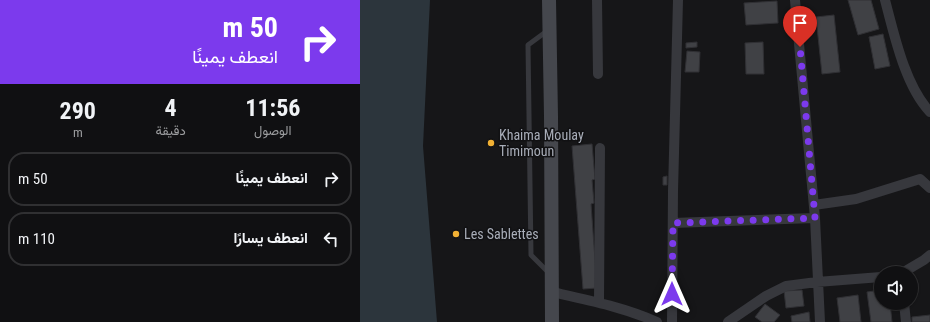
<!DOCTYPE html>
<html lang="ar">
<head>
<meta charset="utf-8">
<style>
	:root { --surface:#101012; --page:#19191b; --text:#f1f3f6; --muted:#9c9d9f; --line:#303032 }
	body { margin:0; font-family:"Roboto Condensed",Vazirmatn,sans-serif; background:var(--page); color:var(--text); direction:rtl; height:100vh; display:flex; flex-direction:column; font-size:15px; white-space:nowrap }
	* { box-sizing:border-box; margin:0 }
	p { font-size:13px; color:var(--muted) }
	.icon { flex:none; width:22px; height:22px; fill:none; stroke:currentColor; stroke-width:2; stroke-linecap:round; stroke-linejoin:round }
	.map { position:relative; flex:1; overflow:hidden; direction:ltr }
	.side { display:flex; flex-direction:column; background:var(--surface); width:360px }
	.side>* { flex:none }
	.banner { background:#7c3aed; color:#fff; overflow:hidden }
	.fabs { position:absolute; left:514px; top:266px; display:grid; gap:8px }
	.fabs a { display:grid; place-items:center; width:44px; height:44px; border-radius:50%; background:var(--surface); box-shadow:0 1px 3px #0004,0 0 0 1px var(--line); font-size:20px }
	.pin { position:absolute; display:grid; place-items:center; width:34px; height:34px; color:#fff; margin:-41px -17px; border-radius:50% 50% 50% 0; rotate:-45deg; box-shadow:0 0 4px #0007 }
	.pin .icon { rotate:45deg }
	.me { position:absolute; width:44px; margin:-22px; rotate:0deg; stroke-linejoin:round; filter:drop-shadow(0 0 3px #0008) }
	.turn { display:flex; align-items:center; gap:14px; height:84px; padding:0 16px; font-size:18px }
	.turn .icon { width:52px; height:52px; stroke-width:2.5 }
	.turn b { display:block; font-size:28px; line-height:34px }
	.eta { display:flex; justify-content:space-evenly; align-items:center; height:68px; text-align:center }
	.eta b { font-size:24px; font-weight:700; line-height:28px }
	ul { padding:0; list-style:none }
	li { display:flex; align-items:center; gap:12px; height:54px; margin:0 8px 6px; padding:0 8px; border:2px solid var(--line); border-radius:16px }
	li div { flex:1 }
	li b { display:block; font-size:15px }
	li em { font-style:normal }
	main { display:flex; flex:1; min-height:0 }
	.map>svg:first-child { display:block }
	.water { fill:#2c353c }
	.building { fill:#404145; stroke:#303034 }
	.lines { fill:none; stroke-linecap:round; stroke-linejoin:round }
	.lane { stroke:#37383d; stroke-width:5 }
	.street { stroke:#37383d; stroke-width:10 }
	.secondary { stroke:#45474d; stroke-width:14 }
	.route { stroke:#7c3aed; stroke-width:7; stroke-dasharray:0 12.6 }
	.poi-dot { fill:#f2b134; stroke:#111113; stroke-width:1.5 }
	.labels { text-anchor:middle; dominant-baseline:central; stroke-width:3; stroke-linejoin:round; paint-order:stroke }
	.poi-label { font-size:14px; fill:#a8adb8; stroke:#111113; text-anchor:start }
</style>
</head>
<body>
<main>
<div class="map">
<svg width="570" height="322" viewBox="0 0 570 322">
	<rect width="100%" height="100%" fill="#161618"/>
	<!-- water -->
	<path class="water" d="M0,0H70L63,146L77,322H0Z"/>
	<!-- building -->
	<path class="building" d="M488,0H511L519,29L498,35Z
		M417,1L418,23L386,25L384,3Z
		M474,15L480,72L462,74L456,17Z
		M523,34L530,66L515,69L509,37Z
		M337,42V47L326,48V43Z
		M403,42L404,74H386L385,43Z
		M327,51L340,52L339,72H325Z
		M232,144L235,179L232,180L234,203L231,204L237,288L223,289L212,146Z
		M307,176V185H303V177Z
		M442,290L444,306L426,308L424,291Z
		M521,290V303H530L532,322H511L507,292Z
		M498,295L501,322H480L477,298Z
		M405,304L420,315L414,322H402L395,317Z
		M449,312L450,322H432L431,316Z
		M570,315V322H552V317Z"/>
	<g class="lines">
		<!-- lane -->
		<path class="lane" d="M187,31L168,45L171,255L188,272"/>
		<!-- street -->
		<path class="street" d="M237,0L238,74
			M435,0L455,218L460,322
			M525,0C534,34 545,86 570,112
			M454,205L496,199L560,179L570,188
			M313,223L455,218
			M542,273L564,260L570,255
			M192,292C228,300 263,307 297,322
			M239,302L240,148
			M544,303L546,322
			M312,322L313,191L318,0
			M368,322L406,296L426,286L457,282L521,277"/>
		<!-- secondary -->
		<path class="secondary" d="M189,0L191,116L192,322"/>
	</g>
	<g class="lines">
		<!-- route -->
		<path class="route" d="M312,294L313,223L455,218L440,47"/>
	</g>
	<!-- markers -->
	<g class="poi-dot">
		<circle cx="131" cy="143" r="4"/>
		<circle cx="96" cy="234" r="4"/>
	</g>
	<g class="labels">
		<!-- poi labels -->
		<g class="poi-label">
			<text x="139" y="135">Khaima Moulay<tspan x="139" dy="16">Timimoun</tspan></text>
			<text x="104" y="234">Les Sablettes</text>
		</g>
	</g>
</svg>
<div class="fabs">
<a><svg class="icon" aria-label="sound" viewBox="0 0 24 24"><path d="M4 9h4l5-4v14l-5-4H4zM17 9q2 3 0 6"/></svg></a>
</div>
<div class="pin" style="left:440px;top:47px;background:#d93025"><svg class="icon" aria-label="arrive" viewBox="0 0 24 24"><path d="M6 21V4h12l-3 4 3 4H6"/></svg></div>
<svg class="me" style="left:312px;top:294px" viewBox="-20 -20 40 40"><path d="M0-17L14 15 0 8-14 15z" fill="#7c3aed" stroke="#fff" stroke-width="4"/></svg>
</div>
<section class="side">
<div class="banner">
<div class="turn"><svg class="icon" aria-label="right" viewBox="0 0 24 24"><path d="M7 20v-9h11M14 6l5 5-5 5"/></svg><div><b>50 m</b>انعطف يمينًا</div></div>
</div>
<div class="eta">
<div><b>11:56</b><p>الوصول</p></div>
<div><b>4</b><p>دقيقة</p></div>
<div><b>290</b><p>m</p></div>
</div>
<ul>
<li><svg class="icon" aria-label="right" viewBox="0 0 24 24"><path d="M7 20v-9h11M14 6l5 5-5 5"/></svg><div><b>انعطف يمينًا</b></div><em>50 m</em></li>
<li><svg class="icon" aria-label="left" viewBox="0 0 24 24"><path d="M17 20v-9H6M10 6l-5 5 5 5"/></svg><div><b>انعطف يسارًا</b></div><em>110 m</em></li>
</ul>
</section>
</main>
</body>
</html>
